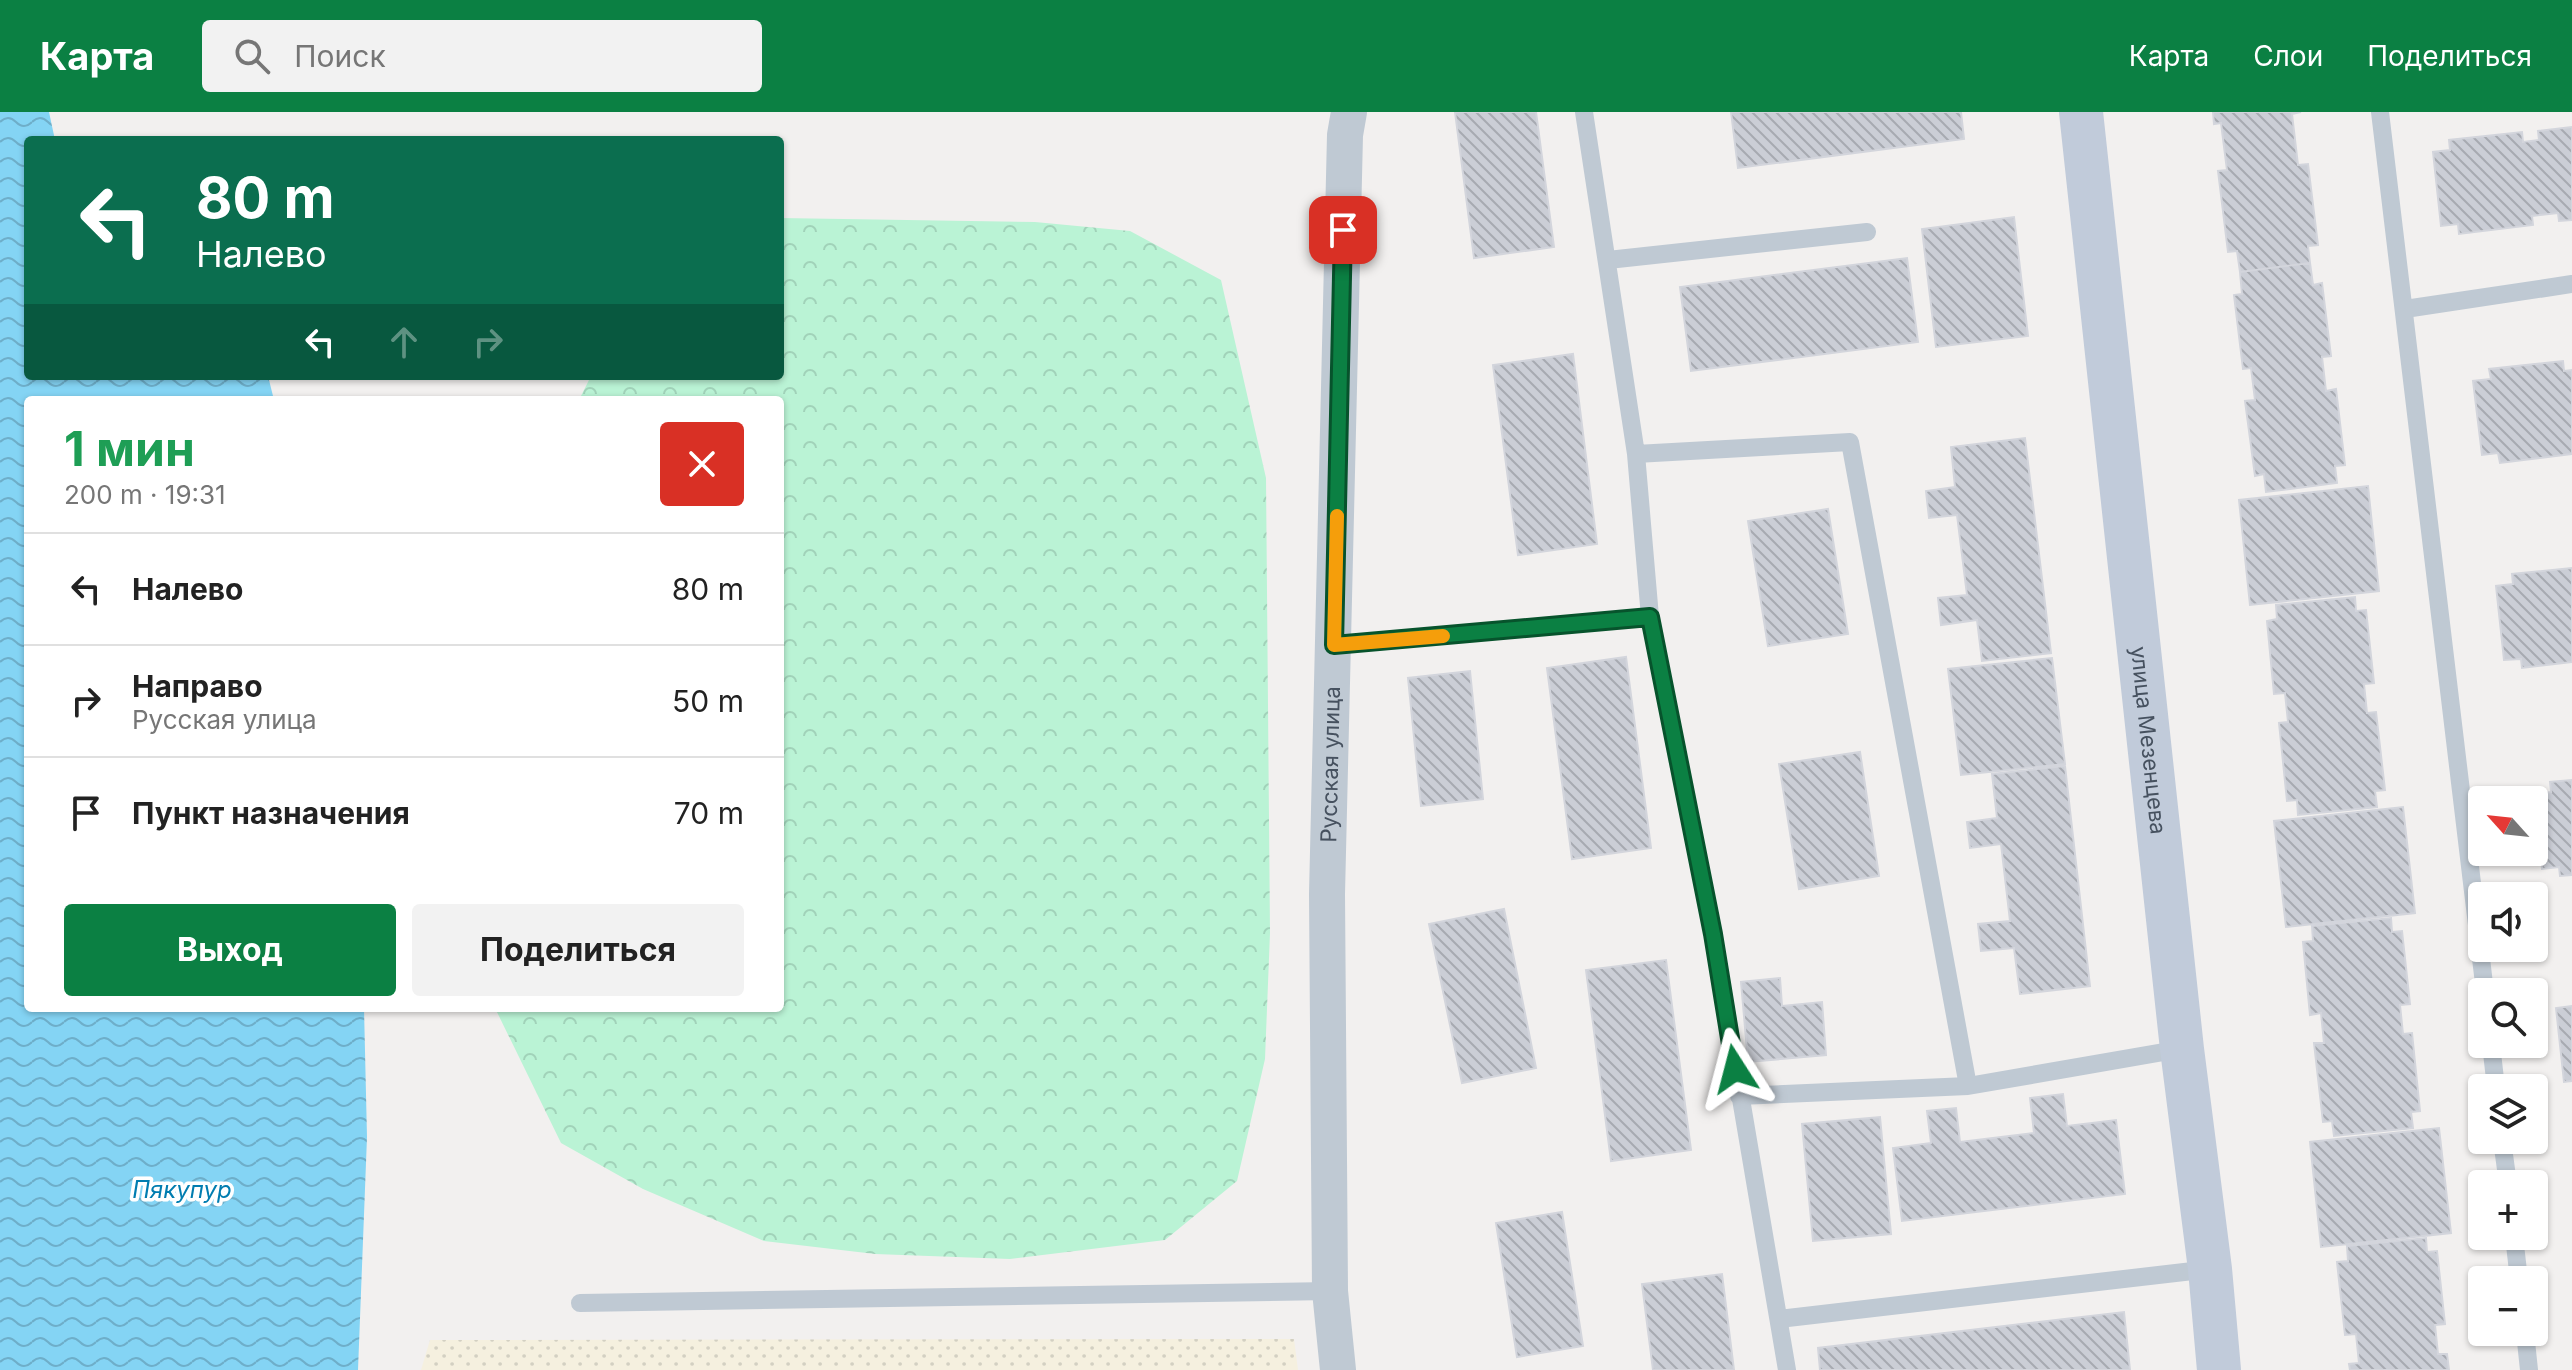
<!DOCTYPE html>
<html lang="ru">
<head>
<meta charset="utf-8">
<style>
	:root { --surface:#fff; --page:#f2f2f2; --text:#222; --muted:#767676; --line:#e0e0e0; --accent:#0b8043 }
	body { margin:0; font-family:Inter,sans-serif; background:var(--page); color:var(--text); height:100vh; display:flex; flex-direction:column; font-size:30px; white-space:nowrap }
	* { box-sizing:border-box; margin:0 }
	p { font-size:26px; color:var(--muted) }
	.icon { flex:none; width:44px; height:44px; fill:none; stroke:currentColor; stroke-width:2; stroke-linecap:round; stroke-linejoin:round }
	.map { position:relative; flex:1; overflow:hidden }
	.side { position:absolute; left:24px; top:284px; width:760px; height:616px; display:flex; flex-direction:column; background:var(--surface); border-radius:8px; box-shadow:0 2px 6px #0004 }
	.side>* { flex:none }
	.hud { position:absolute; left:24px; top:24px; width:760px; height:244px; border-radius:8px; box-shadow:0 2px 6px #0004; background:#0b6e4f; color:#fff; overflow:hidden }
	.needle { width:52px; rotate:297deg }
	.tools { position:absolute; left:2468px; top:674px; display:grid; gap:16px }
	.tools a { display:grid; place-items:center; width:80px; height:80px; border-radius:8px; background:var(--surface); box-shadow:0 2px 6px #0004; font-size:40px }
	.pin { position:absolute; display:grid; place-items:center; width:68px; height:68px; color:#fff; margin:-34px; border-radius:16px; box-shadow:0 4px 12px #0006 }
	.me { position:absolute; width:88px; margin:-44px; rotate:351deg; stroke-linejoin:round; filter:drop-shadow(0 0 6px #0008) }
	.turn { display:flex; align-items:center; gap:28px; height:168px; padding:0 40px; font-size:36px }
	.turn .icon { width:104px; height:104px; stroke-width:2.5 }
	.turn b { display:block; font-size:56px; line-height:68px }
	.lanes { display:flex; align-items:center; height:76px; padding:0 40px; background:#0003; justify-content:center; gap:40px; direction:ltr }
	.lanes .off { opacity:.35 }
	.round { display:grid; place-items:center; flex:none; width:84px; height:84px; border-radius:8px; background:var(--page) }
	.overview { display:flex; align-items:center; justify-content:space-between; height:136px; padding:0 40px }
	h1 { font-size:48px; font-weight:700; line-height:60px; color:#1e9e55 }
	.cta { display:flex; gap:16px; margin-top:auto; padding:16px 40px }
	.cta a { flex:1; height:92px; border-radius:8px; background:var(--accent); color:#fff; font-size:32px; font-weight:700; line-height:92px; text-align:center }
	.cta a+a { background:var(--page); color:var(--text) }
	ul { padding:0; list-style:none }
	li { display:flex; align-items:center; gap:24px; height:112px; padding:0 40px; border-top:2px solid var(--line) }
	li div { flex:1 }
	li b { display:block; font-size:30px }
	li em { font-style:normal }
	header { display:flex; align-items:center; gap:48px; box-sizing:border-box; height:112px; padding:0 40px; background:var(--accent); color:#fff }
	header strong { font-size:38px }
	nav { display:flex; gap:44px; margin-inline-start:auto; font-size:28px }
	.search { width:560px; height:72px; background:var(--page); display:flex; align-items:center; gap:20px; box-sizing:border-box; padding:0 28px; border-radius:8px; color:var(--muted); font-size:30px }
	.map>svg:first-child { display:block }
	.forest { fill:url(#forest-crowns) }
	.sand { fill:url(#sand-dots) }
	.water { fill:url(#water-waves) }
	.building { fill:url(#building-back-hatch); stroke:#d3d5dc; stroke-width:2 }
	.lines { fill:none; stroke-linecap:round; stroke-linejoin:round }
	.service { stroke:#bfc9d3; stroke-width:18 }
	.minor { stroke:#bfc9d3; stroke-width:36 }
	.secondary { stroke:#c1cbda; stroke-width:44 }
	.route-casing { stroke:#07532c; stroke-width:20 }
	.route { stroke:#0b8043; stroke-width:14 }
	.slow { stroke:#f59e0b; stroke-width:14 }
	.labels { text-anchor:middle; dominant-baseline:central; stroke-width:7; stroke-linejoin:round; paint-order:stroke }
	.street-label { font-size:22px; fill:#46515f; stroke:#fff }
	.water-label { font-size:24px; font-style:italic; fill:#017db0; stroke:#fff }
</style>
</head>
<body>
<header>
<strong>Карта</strong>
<div class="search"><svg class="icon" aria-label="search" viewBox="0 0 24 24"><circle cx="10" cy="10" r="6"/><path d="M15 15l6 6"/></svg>Поиск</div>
<nav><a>Карта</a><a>Слои</a><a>Поделиться</a></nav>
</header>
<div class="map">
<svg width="2572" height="1258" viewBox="0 0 2572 1258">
	<defs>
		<pattern id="forest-crowns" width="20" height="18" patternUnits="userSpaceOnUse" patternTransform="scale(2)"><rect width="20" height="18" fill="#baf3d5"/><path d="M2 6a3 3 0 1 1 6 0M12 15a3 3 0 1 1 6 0" fill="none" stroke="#a1d2b9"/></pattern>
		<pattern id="sand-dots" width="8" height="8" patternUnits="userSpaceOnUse" patternTransform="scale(2)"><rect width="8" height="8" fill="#f5f0df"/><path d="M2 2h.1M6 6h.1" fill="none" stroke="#d3d0c2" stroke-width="1.8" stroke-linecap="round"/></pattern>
		<pattern id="water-waves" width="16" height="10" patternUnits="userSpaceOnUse" patternTransform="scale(2)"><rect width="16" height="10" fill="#84d4f4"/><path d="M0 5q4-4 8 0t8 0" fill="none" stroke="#6eaec9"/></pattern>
		<pattern id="building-back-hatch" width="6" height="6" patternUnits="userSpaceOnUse" patternTransform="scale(2)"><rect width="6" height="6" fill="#cbced6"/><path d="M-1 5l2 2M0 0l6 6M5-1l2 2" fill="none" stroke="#a7aab1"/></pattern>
	</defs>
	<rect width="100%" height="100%" fill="#f2f0ef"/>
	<!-- forest -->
	<path class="forest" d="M780,106L1035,110L1130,119L1221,168L1266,366L1270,821L1265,947L1237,1069L1165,1128L1010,1147L875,1142L764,1129L643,1077L561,1031L495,896H780V288H579L591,264H780Z"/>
	<!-- sand -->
	<path class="sand" d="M1294,1227L1298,1258H421L430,1228Z"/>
	<!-- water -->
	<path class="water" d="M0,0H49L55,28H28V264H268L274,288H28V896H364L367,1025L358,1258H0Z"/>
	<!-- building -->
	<path class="building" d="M1455,0H1536L1554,135L1474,146Z
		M1731,0H1961L1964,27L1738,56Z
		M2213,0H2301L2292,2L2298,53L2308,52L2318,133L2308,134L2310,151L2240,160L2237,139L2228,140L2218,59L2227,58L2221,11L2214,12Z
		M2572,15V108L2559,109L2558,101L2532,104L2533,113L2459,122L2458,112L2441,114L2433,40L2450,38L2449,28L2522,20L2523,30L2539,28L2538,19Z
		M2014,105L2028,224L1936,235L1922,117Z
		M1907,146L1918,230L1691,259L1680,175Z
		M2310,151L2313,173L2322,171L2331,244L2322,245L2326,279L2336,277L2345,353L2335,354L2337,371L2266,380L2264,362L2255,364L2245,289L2255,288L2251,256L2243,257L2234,183L2242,182L2240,160Z
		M1573,242L1597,432L1518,443L1493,253Z
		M2563,249L2564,259L2572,258V342L2500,351L2498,341L2482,343L2473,269L2491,267L2489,257Z
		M2025,326L2051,541L1982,549L1977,508L1941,513L1938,486L1967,483L1957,403L1929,406L1926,379L1955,375L1951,335Z
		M2368,374L2379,479L2250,493L2239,388Z
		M1828,397L1848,522L1768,534L1748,409Z
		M2572,456V550L2522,556L2521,547L2504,548L2496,474L2513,472L2512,462Z
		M2355,485L2356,499L2366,498L2374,571L2364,572L2367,601L2376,600L2385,678L2375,679L2377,695L2298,703L2297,688L2287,689L2279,611L2288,610L2285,581L2274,582L2267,509L2277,507L2276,493Z
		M1626,545L1651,736L1572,747L1547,556Z
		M2052,546L2065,652L1961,663L1948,557Z
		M1470,559L1483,687L1421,694L1408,566Z
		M1860,640L1879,764L1799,777L1779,652Z
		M2065,654L2090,874L2020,882L2014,836L1981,839L1978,812L2010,809L2001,732L1970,736L1967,710L1997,706L1992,662Z
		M2572,668V763L2560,764L2559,755L2542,757L2534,682L2551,680L2550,670Z
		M2403,695L2415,801L2286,815L2274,709Z
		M1504,797L1536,956L1462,971L1429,812Z
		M2391,806L2392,820L2402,819L2410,892L2400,893L2403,922L2412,921L2420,999L2411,1000L2413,1016L2334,1024L2332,1009L2323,1010L2314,931H2324L2321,901L2310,903L2303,830L2313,829L2312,814Z
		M1666,848L1691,1038L1611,1049L1586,858Z
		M1780,866L1782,894L1822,890L1826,943L1748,950L1741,870Z
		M2572,894V969L2564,970L2556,896Z
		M2063,982L2067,1014L2116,1008L2125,1082L1902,1109L1893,1036L1931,1031L1927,999L1956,996L1960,1030L2034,1021L2030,986Z
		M1880,1005L1891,1122L1813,1129L1802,1012Z
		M2439,1016L2451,1121L2321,1135L2310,1030Z
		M1562,1100L1583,1234L1517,1245L1496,1111Z
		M2426,1126L2427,1140L2437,1139L2445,1212L2435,1213L2438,1242H2447L2449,1258H2350L2349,1252L2359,1251L2356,1222L2345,1223L2337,1150L2348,1149L2347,1134Z
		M1722,1162L1734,1258H1653L1642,1172Z
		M2124,1200L2130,1258H1820L1818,1236Z"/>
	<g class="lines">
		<!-- service -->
		<path class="service" d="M1584,0L1636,342L1650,505L1713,822L1787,1258
			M2380,0L2485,880
			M1608,148L1867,120
			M2405,197L2572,172
			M1636,342L1850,330L1968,974
			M1334,533L1650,505
			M2491,932L2496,976
			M1739,984L1968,974L2181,937
			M2502,1028L2508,1072
			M2514,1124L2519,1168
			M580,1191L1330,1179
			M1779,1207L2210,1157
			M2525,1220L2529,1258"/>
		<!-- minor -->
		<path class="minor" id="s1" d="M1338,1258L1330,1179L1327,782L1345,23L1349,0"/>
		<!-- secondary -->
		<path class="secondary" id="s2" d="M2081,0L2182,937L2210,1157L2219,1258"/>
	</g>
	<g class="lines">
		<defs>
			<path id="route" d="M1343,118L1334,533L1650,505L1713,822L1735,957"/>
		</defs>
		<!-- route casing -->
		<use href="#route" class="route-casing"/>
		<!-- route -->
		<use href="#route" class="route"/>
		<!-- slow -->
		<path class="slow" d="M1337,404L1334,533L1443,524"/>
	</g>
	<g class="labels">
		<!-- street labels -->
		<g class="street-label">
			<text stroke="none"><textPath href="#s2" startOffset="632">улица Мезенцева</textPath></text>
			<text stroke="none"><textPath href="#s1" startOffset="606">Русская улица</textPath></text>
		</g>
		<!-- water labels -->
		<g class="water-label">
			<text x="182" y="1077">Пякупур</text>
		</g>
	</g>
</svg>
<div class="tools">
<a><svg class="needle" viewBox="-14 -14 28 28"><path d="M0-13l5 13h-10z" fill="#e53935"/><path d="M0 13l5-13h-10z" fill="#767676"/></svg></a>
<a><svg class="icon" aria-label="sound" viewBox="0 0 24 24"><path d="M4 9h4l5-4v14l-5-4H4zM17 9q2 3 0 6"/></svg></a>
<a><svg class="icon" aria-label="search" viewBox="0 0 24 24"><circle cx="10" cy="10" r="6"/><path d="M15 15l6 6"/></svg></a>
<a><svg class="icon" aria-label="layers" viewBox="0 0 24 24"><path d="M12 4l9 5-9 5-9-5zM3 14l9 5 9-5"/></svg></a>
<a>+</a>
<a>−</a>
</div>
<div class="pin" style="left:1343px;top:118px;background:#d93025"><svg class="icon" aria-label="arrive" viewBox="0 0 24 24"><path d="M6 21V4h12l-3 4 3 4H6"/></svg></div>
<svg class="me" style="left:1735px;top:957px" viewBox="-20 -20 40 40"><path d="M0-17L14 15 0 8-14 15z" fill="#0b8043" stroke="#fff" stroke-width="4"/></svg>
<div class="hud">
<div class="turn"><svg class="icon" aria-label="left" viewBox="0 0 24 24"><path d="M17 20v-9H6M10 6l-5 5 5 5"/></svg><div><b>80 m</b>Налево</div></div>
<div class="lanes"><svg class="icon" aria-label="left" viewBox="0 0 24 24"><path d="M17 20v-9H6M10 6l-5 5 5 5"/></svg><svg class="icon off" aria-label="ahead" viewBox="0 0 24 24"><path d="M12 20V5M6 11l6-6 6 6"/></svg><svg class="icon off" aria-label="right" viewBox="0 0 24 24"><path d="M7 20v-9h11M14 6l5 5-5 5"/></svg></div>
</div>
<section class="side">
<div class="overview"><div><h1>1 мин</h1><p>200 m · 19:31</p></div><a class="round" style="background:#d93025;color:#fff"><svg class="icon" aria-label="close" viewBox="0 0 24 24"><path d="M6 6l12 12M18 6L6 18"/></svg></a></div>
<ul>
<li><svg class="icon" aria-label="left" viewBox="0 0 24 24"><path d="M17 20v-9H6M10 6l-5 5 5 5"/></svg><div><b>Налево</b></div><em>80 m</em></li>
<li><svg class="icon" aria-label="right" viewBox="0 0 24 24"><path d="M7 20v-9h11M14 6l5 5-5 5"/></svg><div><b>Направо</b><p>Русская улица</p></div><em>50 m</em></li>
<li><svg class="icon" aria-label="arrive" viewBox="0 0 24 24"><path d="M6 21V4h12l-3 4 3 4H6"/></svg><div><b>Пункт назначения</b></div><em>70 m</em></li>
</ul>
<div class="cta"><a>Выход</a><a>Поделиться</a></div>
</section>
</div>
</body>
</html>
